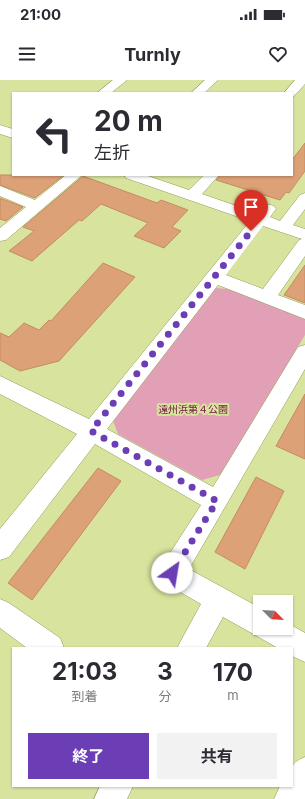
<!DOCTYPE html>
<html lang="ja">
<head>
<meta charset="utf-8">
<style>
	:root { --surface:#fff; --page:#f2f2f3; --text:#2b2b33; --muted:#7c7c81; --accent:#6b3eb6 }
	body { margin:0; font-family:Inter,"Noto Sans JP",sans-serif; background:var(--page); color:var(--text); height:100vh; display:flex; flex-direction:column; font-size:15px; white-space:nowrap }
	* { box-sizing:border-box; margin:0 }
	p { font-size:13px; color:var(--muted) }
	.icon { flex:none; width:22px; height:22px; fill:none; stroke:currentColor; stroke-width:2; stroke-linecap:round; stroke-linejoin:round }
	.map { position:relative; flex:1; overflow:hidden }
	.panel { position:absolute; left:12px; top:567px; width:281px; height:140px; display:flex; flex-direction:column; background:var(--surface); border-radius:0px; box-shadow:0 1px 3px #0004 }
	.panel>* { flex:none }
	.top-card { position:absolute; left:12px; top:12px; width:281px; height:84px; border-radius:0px; box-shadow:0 1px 3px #0004; background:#fff; color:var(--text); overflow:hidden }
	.needle { width:26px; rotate:114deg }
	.tools { position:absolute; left:253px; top:515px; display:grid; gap:8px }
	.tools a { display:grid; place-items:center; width:40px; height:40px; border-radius:0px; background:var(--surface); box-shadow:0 1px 3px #0004; font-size:20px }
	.pin { position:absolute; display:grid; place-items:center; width:34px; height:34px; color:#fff; margin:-41px -17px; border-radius:50% 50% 50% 0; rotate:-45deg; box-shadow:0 0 4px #0007 }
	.pin .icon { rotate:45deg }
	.me { position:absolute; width:44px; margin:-22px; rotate:32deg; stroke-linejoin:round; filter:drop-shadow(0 0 3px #0008) }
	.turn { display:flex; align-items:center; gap:14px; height:84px; padding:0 16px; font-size:18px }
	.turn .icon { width:52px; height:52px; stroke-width:2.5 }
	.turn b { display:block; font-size:28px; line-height:34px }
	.eta { display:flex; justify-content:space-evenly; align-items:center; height:68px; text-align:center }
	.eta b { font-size:24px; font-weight:700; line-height:28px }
	.cta { display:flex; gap:8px; margin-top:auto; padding:8px 16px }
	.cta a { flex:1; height:46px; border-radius:0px; background:var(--accent); color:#fff; font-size:16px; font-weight:700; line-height:46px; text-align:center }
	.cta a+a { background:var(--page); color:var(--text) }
	.status { display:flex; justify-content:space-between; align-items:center; height:28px; padding:0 20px; background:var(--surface); direction:ltr }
	.status svg { height:11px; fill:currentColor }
	header { display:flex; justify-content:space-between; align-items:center; height:52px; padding:0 16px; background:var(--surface); font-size:18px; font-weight:700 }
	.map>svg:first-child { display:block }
	.green { fill:#e2a0b7 }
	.building { fill:#dda177; stroke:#c58b61 }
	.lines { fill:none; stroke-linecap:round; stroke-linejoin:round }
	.minor-casing { stroke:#8f9956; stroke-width:1 }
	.minor { fill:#fff; fill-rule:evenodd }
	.route { stroke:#6b3eb6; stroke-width:7; stroke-dasharray:0 12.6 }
	.labels { text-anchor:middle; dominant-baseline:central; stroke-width:4; stroke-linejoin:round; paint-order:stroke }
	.park-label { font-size:10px; fill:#731343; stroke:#d8e49e }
</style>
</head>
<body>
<div class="status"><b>21:00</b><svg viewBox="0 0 49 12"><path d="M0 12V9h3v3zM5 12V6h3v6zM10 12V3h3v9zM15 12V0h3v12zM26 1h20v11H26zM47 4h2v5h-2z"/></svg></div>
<header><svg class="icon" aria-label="menu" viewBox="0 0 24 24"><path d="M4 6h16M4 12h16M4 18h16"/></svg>Turnly<svg class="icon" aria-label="heart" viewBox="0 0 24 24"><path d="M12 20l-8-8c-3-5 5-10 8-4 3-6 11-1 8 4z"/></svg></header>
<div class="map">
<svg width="305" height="719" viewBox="0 0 305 719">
	<rect width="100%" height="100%" fill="#d8e49e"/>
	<!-- green -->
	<path class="green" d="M216,208L228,209L305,239V255L220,395L202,400L118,354L112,338Z"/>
	<!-- building -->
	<path class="building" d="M305,63V91L289,113L286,112L280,120L216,100L220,95H292V80Z
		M0,95H64L35,118L0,105Z
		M83,96L157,123L161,120L188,130L172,147L181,151L164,168L134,156L148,143L101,124L82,141L79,140L32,181L9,171L34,151L23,147Z
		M0,118L23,127L6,141L0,139Z
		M103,183L135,197L59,281L20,291L0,280V253L9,257L24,243L39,250L49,240L51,241Z
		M305,185V223L284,215Z
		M305,314V379L276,366Z
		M98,388L121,401L32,520L8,503Z
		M256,397L284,411L245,489L215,472Z"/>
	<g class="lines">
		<defs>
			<path id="minor" d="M113,0H127L111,13H97Z
				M205,0H218L204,13H191Z
				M295,0H305V4L294,16H292V13H284Z
				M0,45L13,49V58L0,54Z
				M66,95H82L6,160L0,161V148L26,127L0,116V106L35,120Z
				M124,95H145L189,110L204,95H219L202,114L257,133C262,126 265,123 274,126L276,129L270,137L280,141L300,115L305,113V129L293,145L305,149V176L278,215L305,225V239L218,205L107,349L213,407L298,267L305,265V289L189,489L260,528V548H286V542L305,553V582L292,576V568H278L223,537L206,568H177L201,524L163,502L159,493L163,484L201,425L95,364L9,477L0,480V449L77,354L0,314V296L89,339L250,141L126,98ZM263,146L302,159L299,160L263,209L226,195Z
				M0,519L9,523L60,558L64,568H27L0,548Z
				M305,677V719H274L280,706H292C292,689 287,685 305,677Z
				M100,706H133L127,719H94Z"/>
		</defs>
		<!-- minor casing -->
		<use href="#minor" class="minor-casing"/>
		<!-- minor -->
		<use href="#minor" class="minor"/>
	</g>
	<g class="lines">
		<!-- route -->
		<path class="route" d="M172,493L217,421L91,351L251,151"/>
	</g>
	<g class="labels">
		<!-- park labels -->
		<g class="park-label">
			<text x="193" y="329">遠州浜第４公園</text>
		</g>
	</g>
</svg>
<div class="tools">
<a><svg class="needle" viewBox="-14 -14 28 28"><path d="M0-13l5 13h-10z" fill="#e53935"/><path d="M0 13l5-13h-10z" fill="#7c7c81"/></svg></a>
</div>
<div class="pin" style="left:251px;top:151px;background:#d93025"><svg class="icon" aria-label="arrive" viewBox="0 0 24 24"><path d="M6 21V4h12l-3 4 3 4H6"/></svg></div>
<svg class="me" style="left:172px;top:493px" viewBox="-20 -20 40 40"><circle r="19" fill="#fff"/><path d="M0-13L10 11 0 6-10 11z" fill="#6b3eb6"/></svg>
<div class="top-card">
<div class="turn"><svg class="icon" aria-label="left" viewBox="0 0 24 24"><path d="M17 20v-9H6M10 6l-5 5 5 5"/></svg><div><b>20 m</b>左折</div></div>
</div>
<section class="panel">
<div class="eta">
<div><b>21:03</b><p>到着</p></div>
<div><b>3</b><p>分</p></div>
<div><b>170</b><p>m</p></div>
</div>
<div class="cta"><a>終了</a><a>共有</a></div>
</section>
</div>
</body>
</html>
